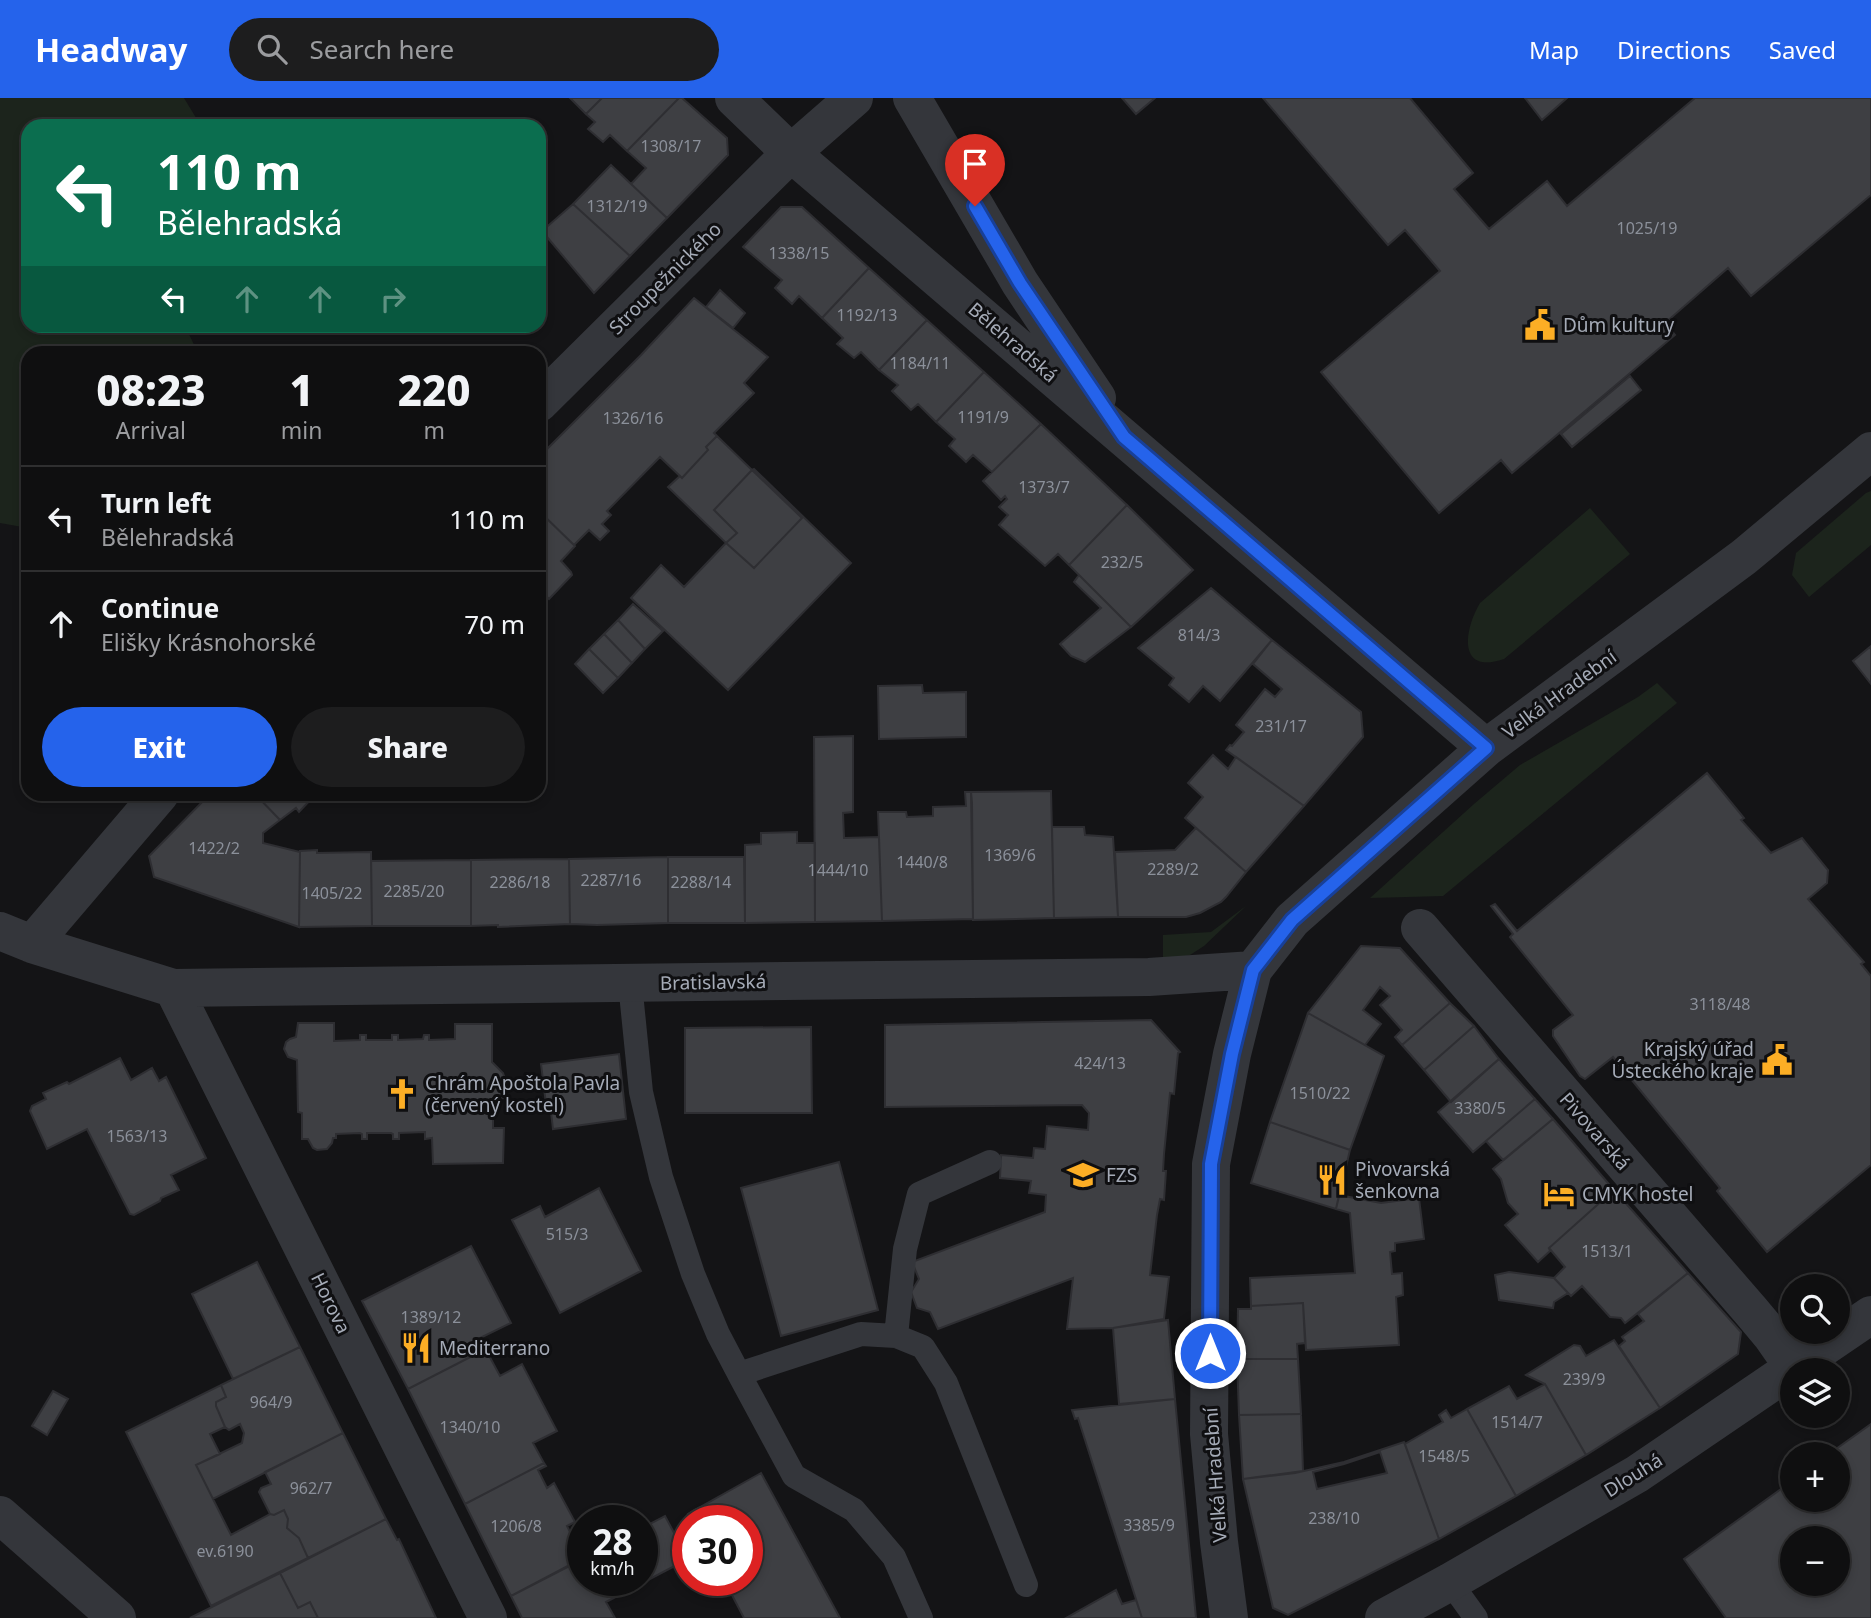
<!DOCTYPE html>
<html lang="en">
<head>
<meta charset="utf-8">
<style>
	:root { --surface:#0f0f10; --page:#1d1d1e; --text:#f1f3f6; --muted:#9b9c9f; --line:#2f2f30; --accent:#2563eb }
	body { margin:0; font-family:"Noto Sans",sans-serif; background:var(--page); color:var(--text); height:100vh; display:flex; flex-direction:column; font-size:26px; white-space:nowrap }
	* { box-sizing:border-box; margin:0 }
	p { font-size:23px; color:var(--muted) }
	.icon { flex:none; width:38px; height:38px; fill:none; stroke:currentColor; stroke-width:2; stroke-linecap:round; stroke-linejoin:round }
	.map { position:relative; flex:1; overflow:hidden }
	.drawer { position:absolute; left:21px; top:248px; width:525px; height:455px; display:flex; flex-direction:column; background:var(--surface); border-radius:21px; box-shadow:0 4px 10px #0003,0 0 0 2px var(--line) }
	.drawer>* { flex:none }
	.top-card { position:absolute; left:21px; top:21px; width:525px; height:214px; border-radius:21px; box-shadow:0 4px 10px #0003,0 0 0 2px var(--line); background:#0b6e4f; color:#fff; overflow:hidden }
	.controls { position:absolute; left:1780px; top:1176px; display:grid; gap:14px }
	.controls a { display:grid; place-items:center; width:70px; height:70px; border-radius:50%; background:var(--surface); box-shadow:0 4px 10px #0003,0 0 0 2px var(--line); font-size:35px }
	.speed { position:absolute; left:567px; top:1407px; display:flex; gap:14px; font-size:35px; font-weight:700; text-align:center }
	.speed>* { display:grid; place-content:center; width:91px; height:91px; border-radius:50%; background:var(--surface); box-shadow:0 4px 10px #0003,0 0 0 2px var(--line); line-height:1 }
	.speed small { font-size:18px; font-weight:400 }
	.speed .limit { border:10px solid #d22; background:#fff; color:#111 }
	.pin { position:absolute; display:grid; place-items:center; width:60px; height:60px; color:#fff; margin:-72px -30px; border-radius:50% 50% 50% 0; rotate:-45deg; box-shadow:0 0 7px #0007 }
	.pin .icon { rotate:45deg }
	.me { position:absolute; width:77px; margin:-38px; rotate:0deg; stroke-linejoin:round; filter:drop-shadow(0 0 5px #0008) }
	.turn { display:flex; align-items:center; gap:24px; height:147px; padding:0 21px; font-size:32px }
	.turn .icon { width:91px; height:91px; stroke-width:2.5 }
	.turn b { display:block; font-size:49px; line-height:60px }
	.lanes { display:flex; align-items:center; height:66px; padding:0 21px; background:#0003; justify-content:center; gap:35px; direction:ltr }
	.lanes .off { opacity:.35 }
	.eta { display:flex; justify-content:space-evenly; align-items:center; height:119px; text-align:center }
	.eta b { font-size:42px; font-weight:800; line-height:49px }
	.cta { display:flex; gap:14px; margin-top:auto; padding:14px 21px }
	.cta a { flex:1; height:80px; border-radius:42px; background:var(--accent); color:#fff; font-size:28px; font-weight:800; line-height:80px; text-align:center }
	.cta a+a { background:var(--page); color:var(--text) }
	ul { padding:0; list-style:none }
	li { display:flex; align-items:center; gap:21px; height:105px; padding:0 21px; border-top:2px solid var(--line) }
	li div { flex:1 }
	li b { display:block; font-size:26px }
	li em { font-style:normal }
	header { display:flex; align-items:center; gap:42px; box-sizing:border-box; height:98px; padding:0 35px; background:var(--accent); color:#fff }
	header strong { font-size:33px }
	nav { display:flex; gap:38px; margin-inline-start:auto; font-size:24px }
	.search { width:490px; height:63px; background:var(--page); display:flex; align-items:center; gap:18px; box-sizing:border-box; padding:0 24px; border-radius:38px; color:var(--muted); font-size:26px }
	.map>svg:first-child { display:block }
	.green { fill:#1c241c }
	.building { fill:#3e3f43; stroke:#2e2e32; stroke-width:2; fill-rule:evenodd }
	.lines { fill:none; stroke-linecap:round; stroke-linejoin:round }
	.service { stroke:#34363b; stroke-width:24 }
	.minor { stroke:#34363b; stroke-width:38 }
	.route-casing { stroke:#184099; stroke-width:18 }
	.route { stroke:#2563eb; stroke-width:12 }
	.labels { text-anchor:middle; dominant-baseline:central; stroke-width:6; stroke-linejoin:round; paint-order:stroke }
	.number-label { font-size:16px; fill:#8b909a }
	.street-label { font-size:19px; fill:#a5abb7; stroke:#0f0f11 }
	.poi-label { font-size:19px; fill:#a5abb7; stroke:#0f0f11; text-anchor:start }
</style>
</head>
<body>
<header>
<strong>Headway</strong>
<div class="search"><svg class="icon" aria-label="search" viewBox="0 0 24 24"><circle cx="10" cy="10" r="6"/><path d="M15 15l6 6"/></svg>Search here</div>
<nav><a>Map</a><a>Directions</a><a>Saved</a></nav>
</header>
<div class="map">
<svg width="1871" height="1520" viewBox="0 0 1871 1520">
	<rect width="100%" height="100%" fill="#141416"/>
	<!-- green -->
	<path class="green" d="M0,0H184L201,28H28V228H185L198,255L28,256V430L0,425Z
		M1871,393V447L1809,499L1792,477L1796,455L1866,395Z
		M1590,410L1630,456L1504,561C1457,577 1464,532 1480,505Z
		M1657,585L1677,605L1443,798L1370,800L1474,706L1520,667L1638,599Z
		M1246,808L1204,848L1190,857L1163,864V837L1211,834Z"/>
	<!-- building -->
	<path class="building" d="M570,0H602L586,16Z
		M602,0H679L627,53L610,37L603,44L588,31L595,24L586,16Z
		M679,0H682L727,40L728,57L667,120L631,86L646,70L627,53Z
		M1122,0H1155L1136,16Z
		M1263,0H1410L1473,75L1454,91L1489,131L1547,83L1567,108L1695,0H1871V97L1751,198L1728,170L1665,225L1675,237L1512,375L1501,362L1439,415L1321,274L1440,173L1405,132L1388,147Z
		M1525,0H1567L1542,22Z
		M611,67L667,120L630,158L573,106Z
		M573,106L630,158L594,195L542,133Z
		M781,109H802L869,170L822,220L799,198L792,206L775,190L782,182L743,149Z
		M869,170L927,222L879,272L861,254L854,260L837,246L843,240L822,220Z
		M720,192L745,215L733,230L706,209Z
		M694,200L768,259L744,285L754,295L714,335L717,338L706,349L708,352L682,380L660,359L607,413L611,417L602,426L609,433L600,442L589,432L574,447L539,413V359L641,257Z
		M927,222L984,274L936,324L918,306L911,312L892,293L898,287L879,272Z
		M984,274L1041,326L992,374L973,357L966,364L949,348L955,341L936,324Z
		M1630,278L1641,292L1572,349L1561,336Z
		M1041,326L1127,407L1069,467L1058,456L1045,468L999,427L1008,417L999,409L1007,401L1005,398L1001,402L983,383Z
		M717,338L752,372L714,412L737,435L726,445L668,389L680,378L682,380L708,352L706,349Z
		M754,371L851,465L728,592L631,500L661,467L684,489L726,445L754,470L802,420L752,372Z
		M752,372L802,420L754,470L726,445L737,435L714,412Z
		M1127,407L1193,472L1131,529L1069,467Z
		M539,413L575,448L561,463L571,474L572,477L549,501L539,491Z
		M1079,477L1131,529L1085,564L1071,558L1060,546L1101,510L1074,484Z
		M1211,490L1272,542L1220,603L1203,588L1189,604L1169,587L1174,580L1138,550Z
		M633,506L663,533L645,551L618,522Z
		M618,522L645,551L632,565L604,536Z
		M604,536L632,565L618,580L589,551Z
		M1272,542L1361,614L1363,639L1304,708L1226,652L1230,647L1232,648L1244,634L1236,627L1265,591L1275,599L1282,591L1253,566Z
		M1871,548V586L1853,563Z
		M589,551L618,580L603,595L575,566Z
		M922,587L923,595L966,594V639L879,641L878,588Z
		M853,638V714L843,715L844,740L879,739L882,823L815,824L814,639Z
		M1213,657L1228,671L1236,659L1304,708L1246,774L1185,720L1203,699L1188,685Z
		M1707,675L1744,720L1741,722L1771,755L1802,740L1828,772L1827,785L1808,801L1864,864L1861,866L1871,878V1067L1767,1154L1717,1093L1720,1090L1613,959L1585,981L1580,978L1553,938V932L1573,917L1510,839L1513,836L1491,808L1495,806L1517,833Z
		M1051,693L1054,820L973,822L971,694Z
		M965,694H971L972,705L973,821L882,823L878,714H906L907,719L933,718V709L966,708Z
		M210,696H255L280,722L263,735V745L300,754L299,829L154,779L149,758Z
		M255,696H316L299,714L296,710L280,722Z
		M1052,729H1084L1085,737L1113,739L1118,819L1054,820Z
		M1196,730L1246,774L1226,799L1221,804L1200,815L1186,819H1118L1115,754L1175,752Z
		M797,734V745H815V824L745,825V747L761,746V735Z
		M317,752V755L371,754L372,828L299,829L300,753Z
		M668,759H744L745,825H668Z
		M668,759V825L597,827L570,826L569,761Z
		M569,761L570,826L498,829V827L471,828V762Z
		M471,762V828H372L371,763Z
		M1361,848L1400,850L1450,905L1402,947L1395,939L1402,932L1380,907L1390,898L1380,889L1363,912L1381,926L1365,947L1308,915Z
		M1450,905L1474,928L1424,972L1402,947Z
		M1308,915L1384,958L1350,1052L1270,1024Z
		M1151,922L1180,954L1178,955L1174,996L1170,995L1164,1056L1163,1073H1166L1164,1102L1160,1101L1157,1117L1150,1177L1169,1179L1164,1221L1113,1230L1067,1231L1073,1180L938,1231L930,1214L917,1210L911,1194L919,1181L912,1164L1045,1114L1046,1097L1029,1095L1031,1083L1000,1080L1001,1057L1033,1060L1034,1050L1045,1051L1047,1028L1088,1032L1089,1015L1082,1007L885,1009V927Z
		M298,925H334V943L360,942V937H366V942H392V937H398V942L423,941L424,937H429V942L455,941V926H492V964L503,975L507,987L505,998L493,1011V1030H504L503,1065L433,1066L432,1040L425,1041V1034L399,1035V1041H393V1036L391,1035H367V1041H362V1036L360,1035L336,1036V1040H333L332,1045L327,1051L317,1052L313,1050L308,1041H302V1015L298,1014L297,962L288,959L284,951L286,944L290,941L296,939Z
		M1474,928L1499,961L1451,1004L1424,972Z
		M811,929L812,1015H685V930Z
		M619,956L626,1021L553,1031L551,1014H547L541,966Z
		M120,960L131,982L152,970L159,983L166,979L206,1060L171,1077L179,1092L161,1100L160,1103L134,1117L130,1116L87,1031L47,1051L30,1013L32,1008L46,1001L43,995L67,984L69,986Z
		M1499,961L1535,1001L1473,1054L1438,1014Z
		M1535,1001L1553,1021L1503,1062L1486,1043Z
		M1553,1021L1614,1092L1549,1150L1550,1153L1538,1164L1505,1127L1518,1116L1508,1105L1501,1081L1493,1071Z
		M1270,1024L1350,1052L1336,1111L1251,1085Z
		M839,1064L878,1212L781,1238L741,1090Z
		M599,1090L641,1173L560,1215L512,1122L540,1108L545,1119Z
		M1614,1092L1688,1175L1625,1225L1621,1220L1610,1219L1582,1188L1571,1198L1554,1180L1565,1169L1549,1150Z
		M1339,1097L1381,1105L1419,1100L1424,1141L1395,1145V1153L1390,1154L1392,1176L1402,1175L1403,1197L1396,1199L1399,1247L1306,1252L1303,1205L1251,1208L1250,1180L1355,1175L1350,1115L1336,1111Z
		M471,1148L511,1225L478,1241L484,1252L408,1291L362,1203Z
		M257,1164L300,1249L233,1281L192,1196Z
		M1509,1174L1554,1180L1568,1195L1554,1204L1553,1210L1499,1202L1495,1177Z
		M1688,1175L1741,1234L1738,1256L1660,1310L1619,1248L1625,1243L1622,1239L1644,1223L1638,1216Z
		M1303,1205L1305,1245L1297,1246L1298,1261H1237L1238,1211H1251V1208Z
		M1168,1222L1175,1301L1119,1306L1113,1230Z
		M1614,1242L1660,1310L1586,1357L1545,1286L1526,1277L1574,1247L1580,1248L1586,1258Z
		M300,1249L343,1335L213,1401L196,1367L242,1345L244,1335L240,1326L229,1332L225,1329L216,1308V1304L226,1299L221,1287Z
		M484,1252H486L500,1278L522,1266L557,1333L533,1345L544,1365L465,1406L408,1291Z
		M1237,1261H1298L1301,1316L1239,1317Z
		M1545,1286L1586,1357L1516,1398L1467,1311L1509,1288L1517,1301Z
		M221,1287L226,1299L216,1304V1308L225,1329L210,1336L220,1356L196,1367L231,1437L270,1416L274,1417L284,1412L288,1421L287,1430L299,1440L308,1460L211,1508L126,1334Z
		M53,1293L68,1301L47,1337L32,1328Z
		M1175,1301L1196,1520H1142L1078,1320L1075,1321L1072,1312Z
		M1467,1311L1516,1398L1439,1441L1405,1346L1443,1324L1439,1317L1446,1312L1451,1320Z
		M1301,1316L1303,1373L1243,1381L1239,1317Z
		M1871,1326V1520H1726L1684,1461L1792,1383V1402H1838V1356H1829ZM1792,1440H1838V1486H1792Z
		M343,1335L386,1421L308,1460L299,1440L287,1430L288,1421L284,1412L274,1417L270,1416L259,1394L261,1390L271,1386L265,1374Z
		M1404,1344L1439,1441L1288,1517L1273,1510L1243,1381L1295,1375L1344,1364ZM1380,1354L1387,1375L1317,1391L1313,1374L1344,1366Z
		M544,1365L546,1368L538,1372L547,1390L554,1385L575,1424L567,1428L583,1460L511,1498L465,1406Z
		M761,1375L840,1520H744L724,1482H747V1423H692L688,1416Z
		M665,1418L688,1461L606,1504L615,1520H522L511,1498L583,1461V1482H642V1430Z
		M386,1421L397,1442L399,1441L436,1520H318L310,1504L298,1510L280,1475Z
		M280,1475L298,1510L310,1504L318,1520H190Z
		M1116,1492L1122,1506L1136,1502L1142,1520H1066Z"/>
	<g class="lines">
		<!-- service -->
		<path class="service" d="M630,885L641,994L661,1079L693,1176L718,1236L739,1276L861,1236L896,1238L923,1249L946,1285L1026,1487
			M896,1238L905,1151L919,1096L990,1064
			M739,1276L794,1378L854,1412L894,1459L921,1520
			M1450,1484L1476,1520"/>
		<!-- minor -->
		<path class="minor" d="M734,0L791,55L1486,650
			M912,0L1020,185L1097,300
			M539,305L791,55L854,0
			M1420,830L1751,1213L1771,1237L1794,1270
			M0,833L32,846L173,890L1149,879L1253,872
			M32,846L160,696
			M173,890L488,1520
			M0,1417L117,1520
			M1229,1520L1219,1444L1209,1336L1211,1066L1232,956L1253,872L1292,822L1486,650L1744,459L1871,353
			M1384,1520L1450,1484L1637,1376L1871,1217"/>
	</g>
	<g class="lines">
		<defs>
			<path id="route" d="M975,108L1020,185L1124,339L1486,650L1292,822L1253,872L1232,956L1211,1066L1210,1255"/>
		</defs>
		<!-- route casing -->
		<use href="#route" class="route-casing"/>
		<!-- route -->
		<use href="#route" class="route"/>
	</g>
	<!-- icons -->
	<defs>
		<symbol id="civic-bare" viewBox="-9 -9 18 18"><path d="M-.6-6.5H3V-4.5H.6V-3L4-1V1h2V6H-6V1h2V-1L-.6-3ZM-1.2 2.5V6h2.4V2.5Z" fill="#fcae25" stroke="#0f0f11" stroke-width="2.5" paint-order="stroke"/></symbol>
		<symbol id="church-bare" viewBox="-9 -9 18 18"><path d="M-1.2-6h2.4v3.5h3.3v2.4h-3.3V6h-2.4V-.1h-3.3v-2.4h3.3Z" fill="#fcae25" stroke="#0f0f11" stroke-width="2.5" paint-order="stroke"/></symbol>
		<symbol id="university-bare" viewBox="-9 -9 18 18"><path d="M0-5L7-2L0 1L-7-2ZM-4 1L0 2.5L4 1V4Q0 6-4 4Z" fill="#fcae25" stroke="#0f0f11" stroke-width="2.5" paint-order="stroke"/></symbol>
		<symbol id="restaurant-bare" viewBox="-9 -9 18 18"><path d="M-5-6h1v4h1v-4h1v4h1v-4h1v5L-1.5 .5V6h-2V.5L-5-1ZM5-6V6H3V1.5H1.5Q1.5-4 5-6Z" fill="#fcae25" stroke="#0f0f11" stroke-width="2.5" paint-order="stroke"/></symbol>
		<symbol id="hotel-bare" viewBox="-9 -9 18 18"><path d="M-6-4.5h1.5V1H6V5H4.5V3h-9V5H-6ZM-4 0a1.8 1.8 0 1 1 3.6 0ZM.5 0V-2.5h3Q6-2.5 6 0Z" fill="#fcae25" stroke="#0f0f11" stroke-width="2.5" paint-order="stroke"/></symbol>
	</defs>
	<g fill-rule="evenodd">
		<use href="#civic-bare" x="1518" y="205" width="44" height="44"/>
		<use href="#civic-bare" x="1755" y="940" width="44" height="44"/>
		<use href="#church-bare" x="380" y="974" width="44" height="44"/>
		<use href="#university-bare" x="1061" y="1055" width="44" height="44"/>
		<use href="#restaurant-bare" x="1310" y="1060" width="44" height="44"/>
		<use href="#hotel-bare" x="1537" y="1074" width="44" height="44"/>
		<use href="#restaurant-bare" x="394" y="1228" width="44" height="44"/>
	</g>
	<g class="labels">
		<!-- number labels -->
		<g class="number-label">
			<text x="671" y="48">1308/17</text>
			<text x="617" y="108">1312/19</text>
			<text x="1647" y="130">1025/19</text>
			<text x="799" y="155">1338/15</text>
			<text x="867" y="217">1192/13</text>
			<text x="920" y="265">1184/11</text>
			<text x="983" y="319">1191/9</text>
			<text x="633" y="320">1326/16</text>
			<text x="1044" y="389">1373/7</text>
			<text x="1122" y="464">232/5</text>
			<text x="1199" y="537">814/3</text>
			<text x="1281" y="628">231/17</text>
			<text x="214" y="750">1422/2</text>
			<text x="1010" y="757">1369/6</text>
			<text x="922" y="764">1440/8</text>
			<text x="1173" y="771">2289/2</text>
			<text x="838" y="772">1444/10</text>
			<text x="611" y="782">2287/16</text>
			<text x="520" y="784">2286/18</text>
			<text x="701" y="784">2288/14</text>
			<text x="414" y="793">2285/20</text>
			<text x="332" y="795">1405/22</text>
			<text x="1720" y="906">3118/48</text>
			<text x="1100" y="965">424/13</text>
			<text x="1320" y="995">1510/22</text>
			<text x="1480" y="1010">3380/5</text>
			<text x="137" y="1038">1563/13</text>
			<text x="567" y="1136">515/3</text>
			<text x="1607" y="1153">1513/1</text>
			<text x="431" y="1219">1389/12</text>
			<text x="1584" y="1281">239/9</text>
			<text x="271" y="1304">964/9</text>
			<text x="1517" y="1324">1514/7</text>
			<text x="470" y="1329">1340/10</text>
			<text x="1444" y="1358">1548/5</text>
			<text x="311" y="1390">962/7</text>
			<text x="1334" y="1420">238/10</text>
			<text x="1149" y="1427">3385/9</text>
			<text x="516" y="1428">1206/8</text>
			<text x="225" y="1453">ev.6190</text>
		</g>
		<!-- street labels -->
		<g class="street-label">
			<text transform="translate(665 180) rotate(-45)">Stroupežnického</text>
			<text transform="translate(1013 244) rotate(41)">Bělehradská</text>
			<text transform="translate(1559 596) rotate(-36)">Velká Hradební</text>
			<text transform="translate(713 884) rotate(-1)">Bratislavská</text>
			<text transform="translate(1595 1033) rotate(49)">Pivovarská</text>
			<text transform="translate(331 1205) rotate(64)">Horova</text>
			<text transform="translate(1215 1377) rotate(-94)">Velká Hradební</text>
			<text transform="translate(1633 1377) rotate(-32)">Dlouhá</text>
		</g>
		<!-- poi labels -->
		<g class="poi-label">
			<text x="1563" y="227">Dům kultury</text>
			<text x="1754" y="951" text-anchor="end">Krajský úřad<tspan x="1754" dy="22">Ústeckého kraje</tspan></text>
			<text x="425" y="985">Chrám Apoštola Pavla<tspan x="425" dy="22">(červený kostel)</tspan></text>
			<text x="1355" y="1071">Pivovarská<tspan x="1355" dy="22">šenkovna</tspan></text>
			<text x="1106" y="1077">FZS</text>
			<text x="1582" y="1096">CMYK hostel</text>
			<text x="439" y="1250">Mediterrano</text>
		</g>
	</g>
</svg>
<div class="controls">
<a><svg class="icon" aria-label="search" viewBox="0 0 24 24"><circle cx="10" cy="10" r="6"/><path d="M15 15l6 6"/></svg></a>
<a><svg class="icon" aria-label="layers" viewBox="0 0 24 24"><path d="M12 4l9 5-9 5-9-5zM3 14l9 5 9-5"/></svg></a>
<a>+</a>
<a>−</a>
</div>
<div class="speed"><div>28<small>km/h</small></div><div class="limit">30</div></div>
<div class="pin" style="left:975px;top:108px;background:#d93025"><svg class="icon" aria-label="arrive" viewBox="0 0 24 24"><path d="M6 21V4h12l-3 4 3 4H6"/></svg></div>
<svg class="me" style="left:1210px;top:1255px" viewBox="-20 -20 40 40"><circle r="17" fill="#2563eb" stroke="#fff" stroke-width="3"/><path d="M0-11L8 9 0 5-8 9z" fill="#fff"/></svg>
<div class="top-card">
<div class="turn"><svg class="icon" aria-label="left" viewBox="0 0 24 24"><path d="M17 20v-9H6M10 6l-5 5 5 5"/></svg><div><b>110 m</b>Bělehradská</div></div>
<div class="lanes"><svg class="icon" aria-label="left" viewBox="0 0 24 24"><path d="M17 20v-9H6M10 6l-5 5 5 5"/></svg><svg class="icon off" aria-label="ahead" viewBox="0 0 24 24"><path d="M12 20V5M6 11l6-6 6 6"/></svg><svg class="icon off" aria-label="ahead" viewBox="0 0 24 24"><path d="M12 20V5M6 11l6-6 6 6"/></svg><svg class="icon off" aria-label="right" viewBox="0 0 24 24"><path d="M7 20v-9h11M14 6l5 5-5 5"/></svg></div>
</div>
<section class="drawer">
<div class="eta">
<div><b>08:23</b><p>Arrival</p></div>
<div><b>1</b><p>min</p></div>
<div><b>220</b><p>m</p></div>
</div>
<ul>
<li><svg class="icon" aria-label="left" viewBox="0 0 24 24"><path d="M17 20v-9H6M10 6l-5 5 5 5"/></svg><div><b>Turn left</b><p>Bělehradská</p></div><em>110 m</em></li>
<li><svg class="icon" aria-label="ahead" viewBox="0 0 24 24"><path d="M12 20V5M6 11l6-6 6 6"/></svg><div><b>Continue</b><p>Elišky Krásnohorské</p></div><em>70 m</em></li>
</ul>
<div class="cta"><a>Exit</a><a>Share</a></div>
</section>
</div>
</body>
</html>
